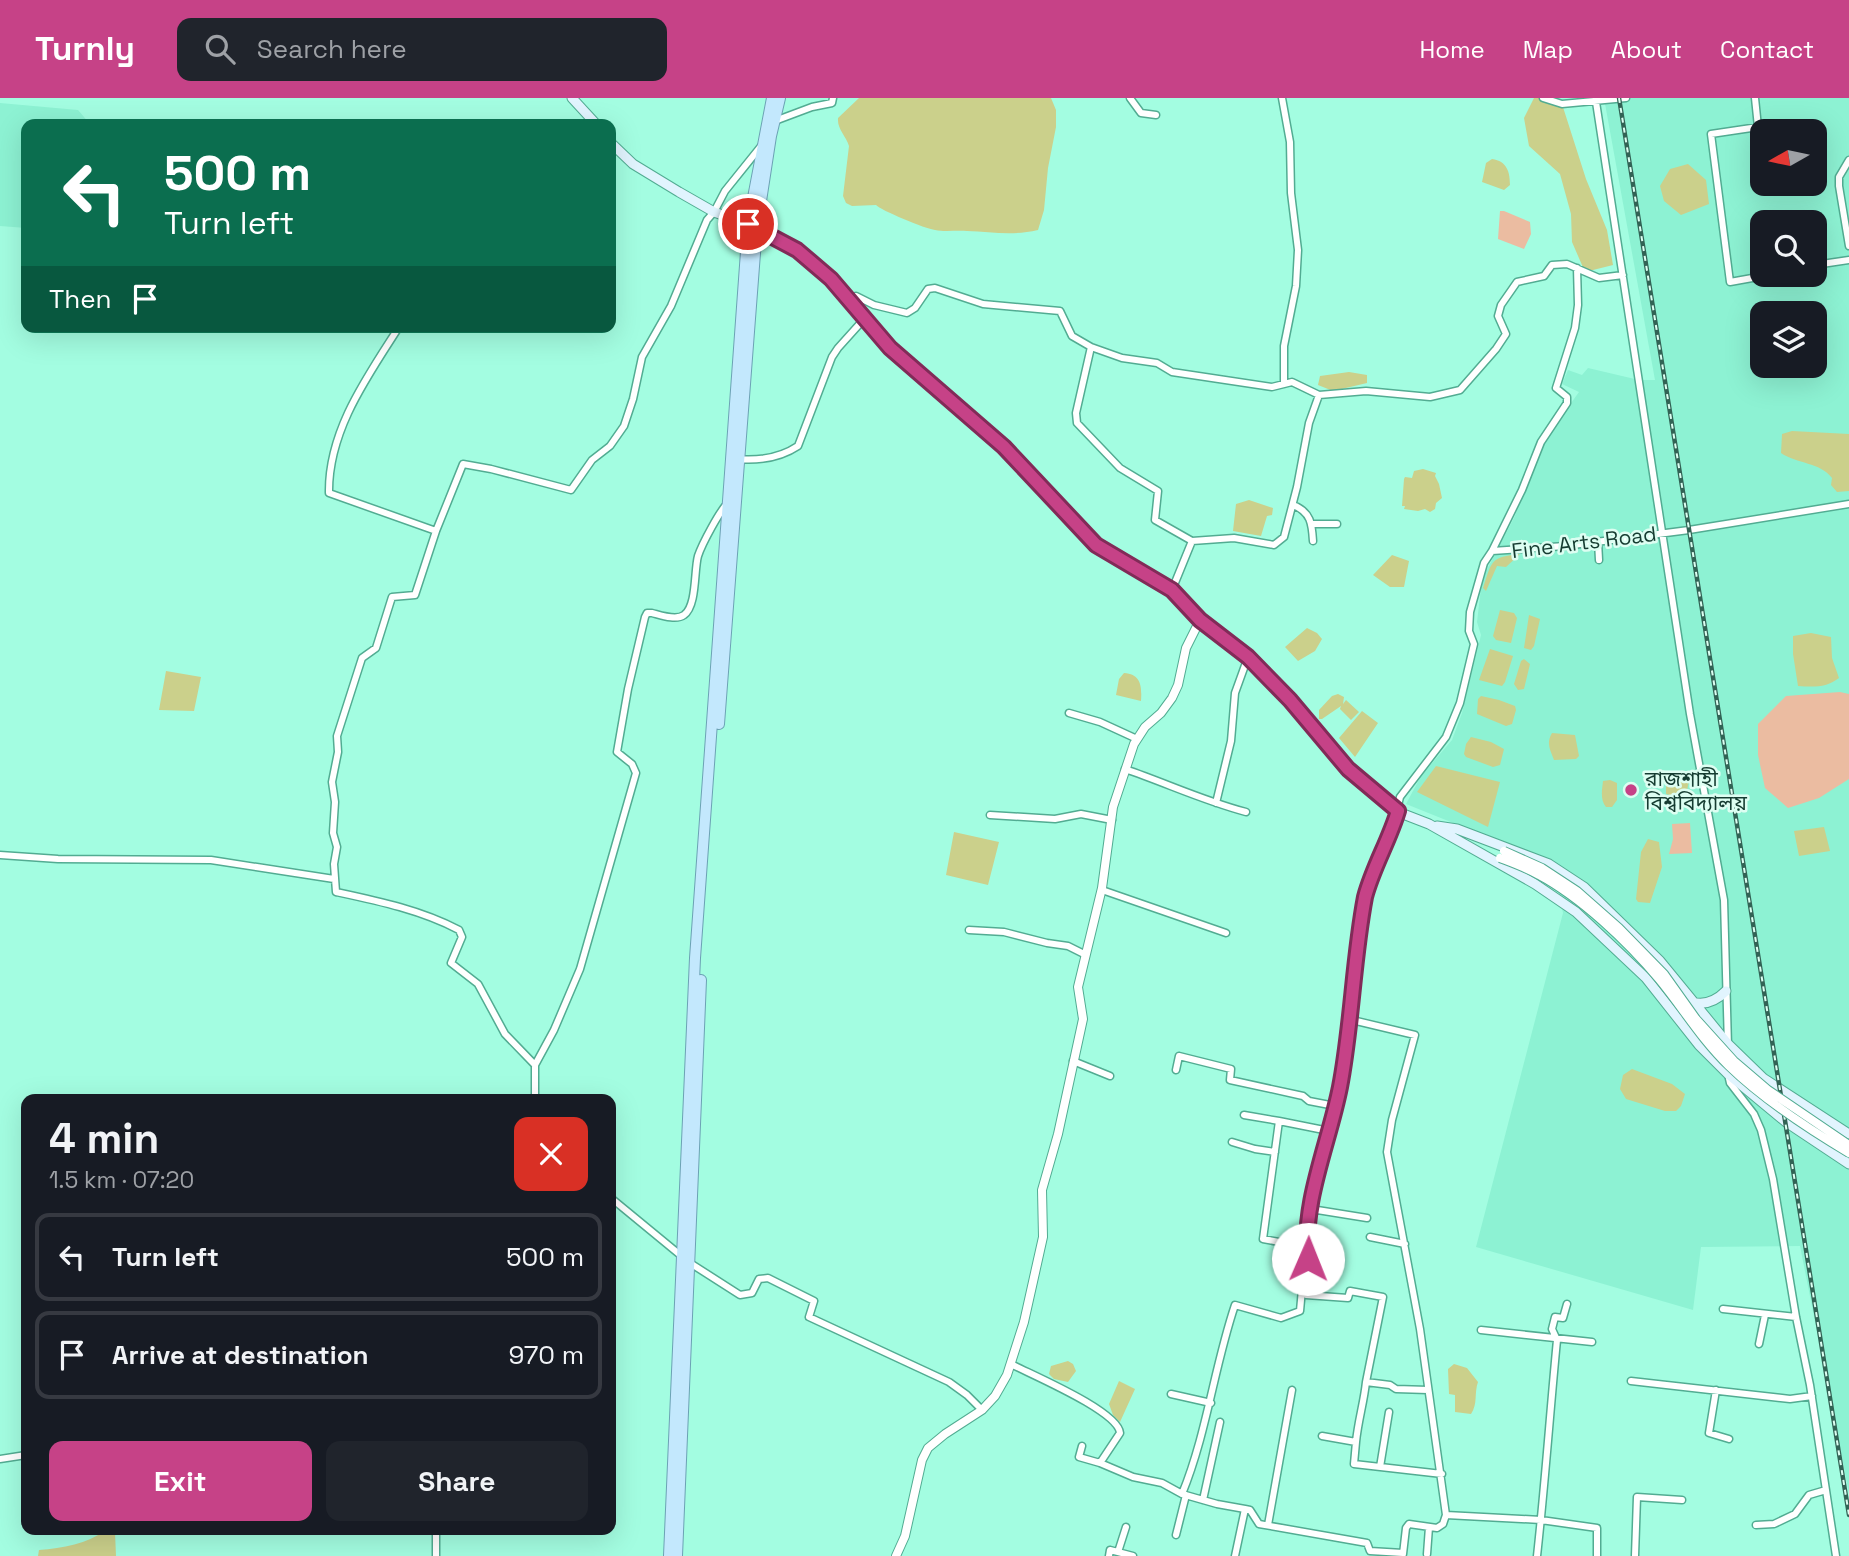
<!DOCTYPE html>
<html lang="en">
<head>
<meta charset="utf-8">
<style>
	:root { --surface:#171b24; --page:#20242c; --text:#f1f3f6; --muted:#9ea1a6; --line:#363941; --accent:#c64287 }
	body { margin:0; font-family:"Space Grotesk","Noto Sans Bengali",sans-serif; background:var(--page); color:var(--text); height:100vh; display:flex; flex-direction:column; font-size:26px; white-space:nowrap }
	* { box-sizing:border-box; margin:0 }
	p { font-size:23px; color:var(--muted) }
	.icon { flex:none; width:38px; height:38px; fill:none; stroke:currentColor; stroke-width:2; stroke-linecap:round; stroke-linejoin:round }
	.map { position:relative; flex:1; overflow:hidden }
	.side { position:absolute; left:21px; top:996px; width:595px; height:441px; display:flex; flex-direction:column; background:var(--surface); border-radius:14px; box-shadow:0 7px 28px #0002 }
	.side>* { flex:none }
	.banner { position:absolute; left:21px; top:21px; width:595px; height:214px; border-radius:14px; box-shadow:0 7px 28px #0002; background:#0b6e4f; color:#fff; overflow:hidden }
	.needle { width:46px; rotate:261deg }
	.buttons { position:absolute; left:1750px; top:21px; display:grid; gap:14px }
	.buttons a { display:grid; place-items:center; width:77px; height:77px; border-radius:14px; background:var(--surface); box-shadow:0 7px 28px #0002; font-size:35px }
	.pin { position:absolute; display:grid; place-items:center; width:60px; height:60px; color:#fff; margin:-30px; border:4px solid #fff; border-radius:50%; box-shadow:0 2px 7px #0007 }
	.me { position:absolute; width:77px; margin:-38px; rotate:1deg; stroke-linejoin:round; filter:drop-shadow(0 0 5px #0008) }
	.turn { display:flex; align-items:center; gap:24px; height:147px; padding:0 28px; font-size:32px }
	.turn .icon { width:91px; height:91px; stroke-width:2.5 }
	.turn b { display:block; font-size:49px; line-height:60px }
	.then { display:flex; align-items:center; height:66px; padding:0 28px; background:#0003; gap:14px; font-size:26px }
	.round { display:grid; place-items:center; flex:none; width:74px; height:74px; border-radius:14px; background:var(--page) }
	.headline { display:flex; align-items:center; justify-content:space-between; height:119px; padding:0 28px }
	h1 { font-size:42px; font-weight:600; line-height:52px }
	.button { display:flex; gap:14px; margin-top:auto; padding:14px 28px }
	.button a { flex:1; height:80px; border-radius:14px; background:var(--accent); color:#fff; font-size:28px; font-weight:600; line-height:80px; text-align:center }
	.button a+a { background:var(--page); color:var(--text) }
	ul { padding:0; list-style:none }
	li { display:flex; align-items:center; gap:21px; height:88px; margin:0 14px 10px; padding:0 14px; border:4px solid var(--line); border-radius:14px }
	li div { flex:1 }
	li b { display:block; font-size:26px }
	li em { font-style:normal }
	header { display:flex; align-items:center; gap:42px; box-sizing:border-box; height:98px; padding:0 35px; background:var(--accent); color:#fff }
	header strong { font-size:33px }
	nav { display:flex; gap:38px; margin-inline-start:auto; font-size:24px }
	.search { width:490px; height:63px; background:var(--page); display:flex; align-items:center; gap:18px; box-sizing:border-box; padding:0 24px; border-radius:14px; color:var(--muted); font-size:26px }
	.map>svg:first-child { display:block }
	.built { fill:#8df2d3; fill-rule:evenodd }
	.green { fill:#ebbca1 }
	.water { fill:#cbd08b }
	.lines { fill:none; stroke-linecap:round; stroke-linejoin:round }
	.minor-casing { stroke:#52ac92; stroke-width:9 }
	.tertiary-casing { stroke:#52ac92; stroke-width:10 }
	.secondary-casing { stroke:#52ac92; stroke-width:11 }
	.primary-casing { stroke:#6ca2b4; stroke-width:12 }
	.minor { stroke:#fff; stroke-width:6 }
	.tertiary { stroke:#fff; stroke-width:8 }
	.secondary { stroke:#e1f4fe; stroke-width:9 }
	.primary { stroke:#c3e8fd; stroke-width:10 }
	.rail-casing { stroke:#326355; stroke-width:4.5 }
	.rail { stroke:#ddfef2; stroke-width:2; stroke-dasharray:5; stroke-linecap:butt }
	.tertiary-bridge-casing { stroke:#52ac92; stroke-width:10; stroke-linecap:butt }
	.tertiary-bridge { stroke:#fff; stroke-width:8 }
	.route-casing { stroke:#812b58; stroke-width:18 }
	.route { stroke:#c64287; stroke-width:12 }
	.poi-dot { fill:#c64287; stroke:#ddfef2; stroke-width:2.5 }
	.labels { text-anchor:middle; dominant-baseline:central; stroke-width:5; stroke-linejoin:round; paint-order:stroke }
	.street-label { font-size:21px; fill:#153c31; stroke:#ddfef2 }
	.poi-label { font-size:21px; fill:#153c31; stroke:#ddfef2; text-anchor:start }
</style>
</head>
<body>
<header>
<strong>Turnly</strong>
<div class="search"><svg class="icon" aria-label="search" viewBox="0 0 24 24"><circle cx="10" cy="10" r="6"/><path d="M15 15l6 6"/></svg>Search here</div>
<nav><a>Home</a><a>Map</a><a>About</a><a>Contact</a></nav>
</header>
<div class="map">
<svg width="1849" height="1458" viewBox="0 0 1849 1458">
	<rect width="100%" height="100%" fill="#a3fde1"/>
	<!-- built -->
	<path class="built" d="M1604,0H1849V1395L1800,1148L1701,1149L1693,1212L1476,1149L1563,815L1553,765L1406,706L1421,678L1452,642L1462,615L1481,537L1477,524L1482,481L1514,420L1545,341L1579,294L1562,286L1568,272L1582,277L1588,270L1639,282H1655ZM1762,33H1815V86H1762ZM1762,124H1815V177H1762ZM1762,215H1815V268H1762Z
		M0,5L78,12L90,26H26V130L0,128Z"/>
	<!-- green -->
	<path class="green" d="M1500,113H1504L1530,124L1531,136L1524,151L1498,141Z
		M1840,594L1849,596V681L1819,700L1788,710L1765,690L1758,657V626L1786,598Z
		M1690,725L1692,755L1669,756L1673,741L1672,726Z"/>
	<!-- water -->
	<path class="water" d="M859,0H1051L1056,12V29L1048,70L1044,112L1038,132C1013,138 992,134 967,133C957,132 945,134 935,132C926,131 880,112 876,107L852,108L846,105L843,98L849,48C846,38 837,31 838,20Z
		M1534,0H1543L1562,6L1586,81L1607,132L1613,167L1585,174L1572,144L1571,116L1560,76L1529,48L1524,20Z
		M1492,61C1507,63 1510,74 1510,87L1504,92L1482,84L1486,65Z
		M1688,66L1706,82L1709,106L1681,117L1664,103L1660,88L1670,71Z
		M1349,274L1367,277V285L1333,293L1318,287L1320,278Z
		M1792,333L1849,336V393L1837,394L1831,387L1832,380C1820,364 1797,366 1781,355L1782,336Z
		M1423,371L1436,375L1435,378L1439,386L1442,400L1436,405L1435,411L1430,414L1425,411L1418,413L1404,411L1405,408H1402L1404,381L1405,379L1412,380L1414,373Z
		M1249,402L1273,410L1272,417L1267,418L1261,438L1233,433L1236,406Z
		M1520,456L1506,469L1497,468L1486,493L1483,490C1492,463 1490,459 1520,456Z
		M1392,457L1409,463L1404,489H1390L1373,477Z
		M1500,512L1514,515L1517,520L1511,545L1496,542L1493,538Z
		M1529,517L1540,521L1534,548L1531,552L1524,550Z
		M1307,530L1317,535L1322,541L1315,553L1298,563L1285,549Z
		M1811,535L1831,539L1832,560L1839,580C1826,590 1814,589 1798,588L1793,556V538Z
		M1490,551L1513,558L1505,584L1502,588L1479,582Z
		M1524,561L1530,566L1524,591L1518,592L1514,586L1521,563Z
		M166,573L201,579L194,613L159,612Z
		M1124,575C1141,576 1142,588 1141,603L1116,597L1119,581Z
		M1338,596L1344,599L1343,606L1346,602L1359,614L1351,622L1340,611L1341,608L1322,621H1319V612L1332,598Z
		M1481,598L1499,602L1515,608L1516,612L1512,626L1506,628L1477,616L1478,601Z
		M1362,613L1378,625L1355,659L1339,640Z
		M1552,635L1575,637L1579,658L1576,661L1554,662C1550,652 1546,645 1552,635Z
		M1471,639L1491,644L1504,651L1500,667L1493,669L1466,659L1464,656L1466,646Z
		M1436,668L1500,684L1488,729L1417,694Z
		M1674,678H1686L1689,683L1686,697L1677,699L1666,696V683Z
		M1610,682L1617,685V702L1612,709H1606C1600,702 1602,692 1603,683Z
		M1824,729L1830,753L1799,758L1794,733Z
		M954,734L999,744L988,787L946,777Z
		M1648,741L1659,744L1662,769L1650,805L1638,804L1636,801L1641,754Z
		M1632,971L1672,986L1685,996L1681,1008L1676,1013H1665L1626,1001L1620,991L1623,977Z
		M1068,1263L1073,1266L1076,1273L1068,1284L1054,1281L1049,1276L1051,1268Z
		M1454,1266L1467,1270L1478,1284C1474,1295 1478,1306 1471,1316L1455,1314V1297L1449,1296L1448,1271Z
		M1119,1283L1135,1291L1120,1324L1113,1317L1109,1306Z
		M106,1432H112L115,1434L116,1458H38L39,1452C63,1450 87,1446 106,1432Z"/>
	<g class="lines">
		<defs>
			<path id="minor" d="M1130,0L1141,15L1156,17
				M1282,0L1290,44L1291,95L1298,152L1296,188L1284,248V286
				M1543,0L1562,6L1626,0
				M1755,0L1758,29L1711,36L1730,184L1769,177
				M1596,4L1690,616L1724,802L1728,948
				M772,24L812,9L832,5L833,0
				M1849,62L1839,79V88L1849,148
				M1815,167L1849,162
				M849,200L856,198L874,207L907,215L915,210L928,191L935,190L983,206L1060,213L1072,238L1091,249
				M399,229C367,279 328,333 329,395L436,433
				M736,361C758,363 780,360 798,348L832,259L838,250L865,220
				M1293,407C1311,414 1312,426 1313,443
				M1312,426H1337
				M1192,443L1155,422L1158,393L1120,370L1077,325L1076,315L1091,249L1122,260L1157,265L1172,274L1272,289L1292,284L1319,297
				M1598,443L1599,462
				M1492,453L1522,392L1541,344L1567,305V299L1556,290L1575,230L1578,207L1577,170
				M1172,492L1192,443L1234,440L1274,447L1284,439L1297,389L1309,325L1319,297L1366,293L1430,299L1460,292L1496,251L1506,236L1498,218L1501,207L1517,184L1544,178L1552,167L1567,166L1599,180L1623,177
				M1069,615L1100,624L1137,641
				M1125,671C1166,685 1204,703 1246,714
				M1216,705L1231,643L1235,595L1248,559
				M990,717L1055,721L1081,716L1112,722
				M0,757L58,761L211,762L334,781
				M1102,792L1226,835
				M969,832L1004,834L1047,845L1068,848L1084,856
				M1348,921L1415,937L1392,1022L1387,1054L1420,1231L1446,1417L1541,1422L1597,1430V1458
				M1073,963L1110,978
				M535,967L554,932L580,871L636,675L632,666L617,654L628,591L645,519L647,515H652C660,517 676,523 684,517C697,508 694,472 698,458C702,446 720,412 728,405
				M1176,972L1179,958L1231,971L1230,982L1303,998L1309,1003L1335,1008
				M1728,976L1730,985L1754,1016L1761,1032L1773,1081L1796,1219L1810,1287L1836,1458
				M535,1001V967L505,936L478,886L451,865L462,839L459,832C421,812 378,803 336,794L334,766L337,749L333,735L335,704L332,684L338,654L337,638L362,560L376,550L392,499L415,497L436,433L463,366L491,371L571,392L592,362L610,348L624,328L633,301L642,259L671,208L707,122L714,114L725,93L762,47
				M1244,1017L1279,1023
				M1232,1044L1255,1051L1275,1054
				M611,1100L690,1165L740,1197L752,1195L759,1181L768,1180L814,1203L809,1219L949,1284L967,1297L982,1312
				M1311,1111L1367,1120
				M1370,1139L1405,1146
				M1307,1153L1306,1149L1263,1141L1279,1023L1329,1033
				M1723,1211L1796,1219
				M1481,1232L1592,1244
				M1759,1246L1765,1217
				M1011,1266C1032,1277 1118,1313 1120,1335L1100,1365L1133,1379L1162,1385L1182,1396L1217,1406L1245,1411L1235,1458
				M1631,1283L1790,1301L1812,1298
				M1428,1292L1396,1291L1390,1287L1366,1284L1383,1199L1350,1193L1348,1200L1306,1197L1305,1179L1309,1169L1306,1142L1315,1086L1340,988L1365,799L1371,778L1392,733L1400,699L1446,639L1460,605L1474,546L1469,533L1470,514L1484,465L1492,453L1565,448L1689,432L1849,406
				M1716,1292L1709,1335L1729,1341
				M1171,1296L1211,1305
				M1322,1338L1356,1344L1354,1366L1442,1376
				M1356,1344C1358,1323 1364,1304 1366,1284
				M1082,1348L1079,1359L1100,1365
				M0,1361L26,1357
				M1380,1369L1389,1314
				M1182,1396C1207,1335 1214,1269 1235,1207L1281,1220L1300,1213L1302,1191
				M1203,1402L1220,1324
				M1245,1411L1250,1412L1259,1426L1367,1445L1370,1453L1403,1455
				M1268,1427L1292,1292
				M1756,1427L1774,1426L1795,1416L1809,1397L1826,1392
				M1176,1437L1186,1397
				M1118,1454L1126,1429
				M1403,1456L1406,1430L1409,1426L1437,1430L1443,1426L1446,1417
				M1427,1456L1429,1429
				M436,1458V1432
				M1109,1458L1110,1452L1133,1458
				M1537,1458C1545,1386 1550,1314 1557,1242L1552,1231L1555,1219L1563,1220L1567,1206
				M1635,1458L1637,1399L1682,1402"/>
			<path id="tertiary" d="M896,1458L905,1438L922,1362L928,1350L945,1336L982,1312L995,1298L1007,1277L1024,1224L1043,1139L1042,1092L1058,1036L1083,921L1078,889L1102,790L1113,709L1134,646L1145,629L1161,615L1172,600L1178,587L1186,550L1200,522"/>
			<path id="secondary" d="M572,0L596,26
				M611,45L633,66L679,94L714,114L757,129L798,152L849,200L890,250L1005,349L1095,447L1172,492L1200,522L1248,559L1290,602L1348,671L1380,700L1398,714L1429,726L1535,786L1576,814L1646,880L1699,947L1728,976L1786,1024L1849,1066
				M1437,728L1457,731L1549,766L1584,789L1660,863L1728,946L1763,980L1849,1036
				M1692,904C1706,908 1717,902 1726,893"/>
			<path id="primary" d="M719,626L757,129L771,38L780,0
				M669,1458L695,860L748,126L772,0
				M677,1458L701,882"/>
		</defs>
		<!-- minor casing -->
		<use href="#minor" class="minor-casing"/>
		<!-- tertiary casing -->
		<use href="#tertiary" class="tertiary-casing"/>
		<!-- secondary casing -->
		<use href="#secondary" class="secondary-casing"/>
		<!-- primary casing -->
		<use href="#primary" class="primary-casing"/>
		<!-- minor -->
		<use href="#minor" class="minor"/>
		<!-- tertiary -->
		<use href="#tertiary" class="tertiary"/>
		<!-- secondary -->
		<use href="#secondary" class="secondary"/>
		<!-- primary -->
		<use href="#primary" class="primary"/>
		<defs>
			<path id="rail" d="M1619,0L1849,1417"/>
		</defs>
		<!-- rail casing -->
		<use href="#rail" class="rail-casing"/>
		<!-- rail -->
		<use href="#rail" class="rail"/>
		<defs>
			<path id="tertiary-bridge" d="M1504,753L1542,770L1577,793L1619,830L1664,876L1696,921L1734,963L1768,992L1849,1047
				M1500,760C1513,765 1527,770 1539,777C1582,800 1628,844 1659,881C1683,910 1701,941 1729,968C1764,1002 1807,1030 1849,1055"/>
		</defs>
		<!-- tertiary-bridge casing -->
		<use href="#tertiary-bridge" class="tertiary-bridge-casing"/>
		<!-- tertiary-bridge -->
		<use href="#tertiary-bridge" class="tertiary-bridge"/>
	</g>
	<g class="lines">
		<defs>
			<path id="route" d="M748,126L797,152L831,181L890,250L1004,349L1096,447L1172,492L1200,522L1248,559L1290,602L1348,671L1398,713C1389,743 1373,769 1365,799C1353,862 1352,927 1340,989C1329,1045 1302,1104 1308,1161"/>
		</defs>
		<!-- route casing -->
		<use href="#route" class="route-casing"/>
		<!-- route -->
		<use href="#route" class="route"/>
	</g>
	<!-- markers -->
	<circle class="poi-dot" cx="1631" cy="692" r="7"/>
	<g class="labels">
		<!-- street labels -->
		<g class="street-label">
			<text transform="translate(1584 444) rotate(-7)">Fine Arts Road</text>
		</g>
		<!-- poi labels -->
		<g class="poi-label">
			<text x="1645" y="680">রাজশাহী<tspan x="1645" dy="24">বিশ্ববিদ্যালয়</tspan></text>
		</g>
	</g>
</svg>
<div class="buttons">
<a><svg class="needle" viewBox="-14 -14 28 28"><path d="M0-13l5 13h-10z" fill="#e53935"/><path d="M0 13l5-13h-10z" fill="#9ea1a6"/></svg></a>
<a><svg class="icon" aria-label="search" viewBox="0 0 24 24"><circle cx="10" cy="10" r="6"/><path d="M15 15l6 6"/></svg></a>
<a><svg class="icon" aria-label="layers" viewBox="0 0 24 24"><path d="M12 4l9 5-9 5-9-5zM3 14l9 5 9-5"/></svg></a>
</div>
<div class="pin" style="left:748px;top:126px;background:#d93025"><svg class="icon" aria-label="arrive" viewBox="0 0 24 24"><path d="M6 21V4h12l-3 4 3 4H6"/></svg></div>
<svg class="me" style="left:1308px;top:1161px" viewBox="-20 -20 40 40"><circle r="19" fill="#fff"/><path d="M0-13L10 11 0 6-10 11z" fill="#c64287"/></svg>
<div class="banner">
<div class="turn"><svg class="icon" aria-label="left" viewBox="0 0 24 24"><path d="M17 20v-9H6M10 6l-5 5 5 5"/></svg><div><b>500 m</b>Turn left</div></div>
<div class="then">Then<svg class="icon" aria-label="arrive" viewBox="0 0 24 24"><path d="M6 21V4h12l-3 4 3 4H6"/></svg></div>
</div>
<section class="side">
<div class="headline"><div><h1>4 min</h1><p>1.5 km · 07:20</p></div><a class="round" style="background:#d93025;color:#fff"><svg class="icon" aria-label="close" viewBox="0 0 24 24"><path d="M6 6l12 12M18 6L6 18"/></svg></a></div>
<ul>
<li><svg class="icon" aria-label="left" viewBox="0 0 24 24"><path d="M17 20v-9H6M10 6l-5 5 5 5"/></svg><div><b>Turn left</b></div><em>500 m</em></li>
<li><svg class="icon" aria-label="arrive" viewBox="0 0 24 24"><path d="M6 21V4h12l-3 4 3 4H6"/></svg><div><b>Arrive at destination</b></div><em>970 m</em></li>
</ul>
<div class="button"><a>Exit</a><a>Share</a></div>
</section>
</div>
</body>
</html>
